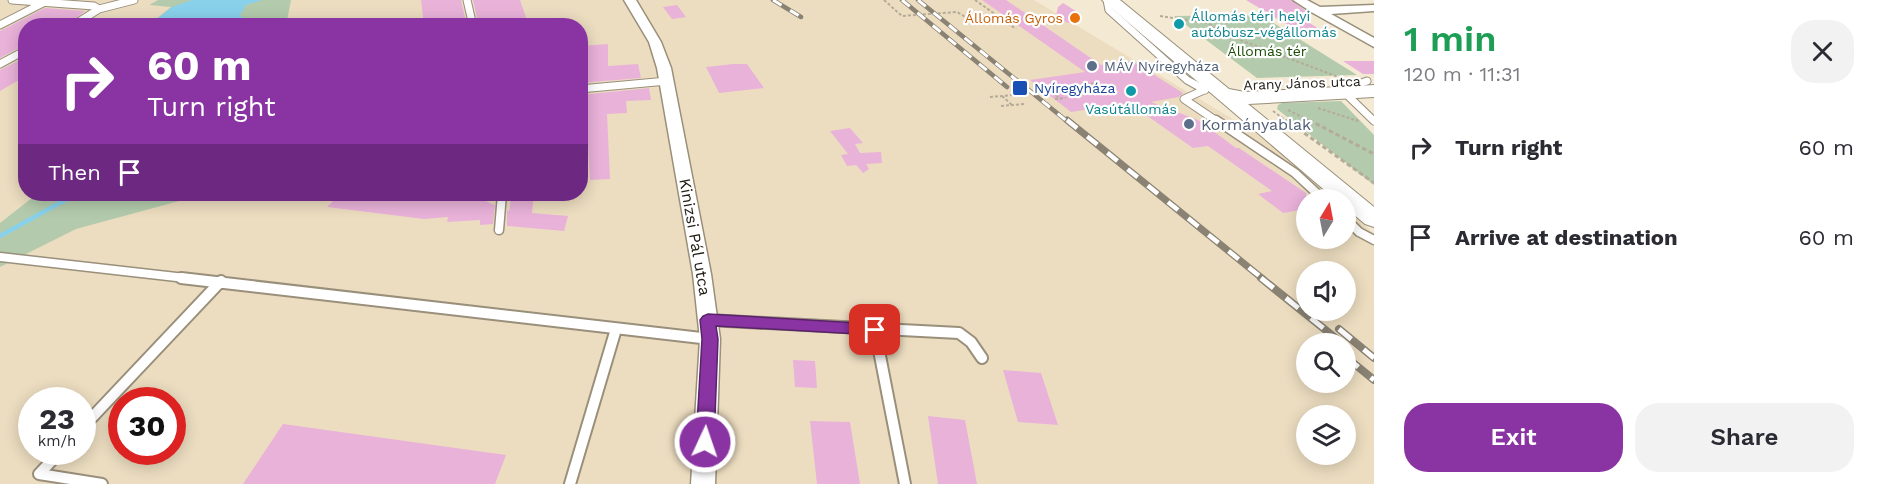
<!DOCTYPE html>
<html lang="en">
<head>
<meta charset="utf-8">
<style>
	:root { --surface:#fff; --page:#f2f2f3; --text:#2b2b33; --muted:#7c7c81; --accent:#8934a2 }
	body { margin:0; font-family:"Work Sans",sans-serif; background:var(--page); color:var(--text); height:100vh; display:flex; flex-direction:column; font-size:22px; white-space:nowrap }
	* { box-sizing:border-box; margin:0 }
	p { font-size:20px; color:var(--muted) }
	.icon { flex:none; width:33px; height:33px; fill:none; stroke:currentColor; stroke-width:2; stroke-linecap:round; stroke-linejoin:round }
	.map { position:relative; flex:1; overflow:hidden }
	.sheet { display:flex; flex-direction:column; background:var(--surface); width:510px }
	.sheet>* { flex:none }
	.guide { position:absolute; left:18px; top:18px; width:570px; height:183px; border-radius:24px; box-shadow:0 3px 15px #0003; background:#8934a2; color:#fff; overflow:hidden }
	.needle { width:39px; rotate:10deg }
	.buttons { position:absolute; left:1296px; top:189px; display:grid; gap:12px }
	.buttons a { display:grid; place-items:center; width:60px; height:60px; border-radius:50%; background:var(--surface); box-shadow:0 3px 15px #0003; font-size:30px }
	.speed { position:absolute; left:18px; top:387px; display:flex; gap:12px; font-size:30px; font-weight:700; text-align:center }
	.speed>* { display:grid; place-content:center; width:78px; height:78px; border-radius:50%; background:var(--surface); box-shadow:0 3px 15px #0003; line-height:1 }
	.speed small { font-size:15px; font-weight:400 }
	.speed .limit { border:9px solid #d22; background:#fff; color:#111 }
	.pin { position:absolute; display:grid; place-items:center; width:51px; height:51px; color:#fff; margin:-26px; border-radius:12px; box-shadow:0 3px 9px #0006 }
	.me { position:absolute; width:66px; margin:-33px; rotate:3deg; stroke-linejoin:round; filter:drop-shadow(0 0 4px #0008) }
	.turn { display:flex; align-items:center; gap:21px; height:126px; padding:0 30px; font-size:27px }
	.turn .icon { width:78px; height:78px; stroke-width:2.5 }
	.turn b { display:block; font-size:42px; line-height:51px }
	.then { display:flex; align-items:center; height:57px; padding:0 30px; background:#0003; gap:12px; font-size:22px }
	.round { display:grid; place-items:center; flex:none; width:63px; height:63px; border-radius:24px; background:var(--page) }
	.headline { display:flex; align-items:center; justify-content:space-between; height:102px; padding:0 30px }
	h1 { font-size:36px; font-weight:600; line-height:45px; color:#1e9e55 }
	.primary-button { display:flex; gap:12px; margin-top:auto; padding:12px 30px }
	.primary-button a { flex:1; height:69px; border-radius:24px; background:var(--accent); color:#fff; font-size:24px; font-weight:600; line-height:69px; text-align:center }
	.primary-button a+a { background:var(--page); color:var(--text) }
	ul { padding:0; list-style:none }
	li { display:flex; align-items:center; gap:18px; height:90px; padding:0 30px }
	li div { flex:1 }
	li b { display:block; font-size:22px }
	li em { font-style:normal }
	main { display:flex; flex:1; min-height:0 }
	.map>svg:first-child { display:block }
	.built { fill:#ecddc0; fill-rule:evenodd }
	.green { fill:#b3cbac }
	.water { fill:#89d1eb }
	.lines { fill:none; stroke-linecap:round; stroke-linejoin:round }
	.stream { stroke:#89d1eb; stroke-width:4.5 }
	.building { fill:#e9b2d9 }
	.lane-far2-casing { stroke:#998f7a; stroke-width:9 }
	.lane-far1-casing { stroke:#998f7a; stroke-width:11 }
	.lane-casing { stroke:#998f7a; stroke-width:14 }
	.street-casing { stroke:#998f7a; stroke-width:3 }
	.secondary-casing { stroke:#998f7a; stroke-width:2 }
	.path-far1 { stroke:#b4ab99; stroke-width:2; stroke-dasharray:3 2; stroke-linecap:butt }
	.path { stroke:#b4ab99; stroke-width:3; stroke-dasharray:4.5 3; stroke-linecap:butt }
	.lane-far2 { stroke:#fff; stroke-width:7 }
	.lane-far1 { stroke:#fff; stroke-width:8 }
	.lane { stroke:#fff; stroke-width:10 }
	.street { fill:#fff; fill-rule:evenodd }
	.secondary { fill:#fff; fill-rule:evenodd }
	.rail-far2-casing { stroke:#8a8273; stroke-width:4.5 }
	.rail-far1-casing { stroke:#8a8273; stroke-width:7 }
	.rail-casing { stroke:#8a8273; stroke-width:8 }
	.rail-far2 { stroke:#fff; stroke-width:3; stroke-dasharray:10; stroke-linecap:butt }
	.rail-far1 { stroke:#fff; stroke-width:4.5; stroke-dasharray:13; stroke-linecap:butt }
	.rail { stroke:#fff; stroke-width:5; stroke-dasharray:16; stroke-linecap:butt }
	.route { fill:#8934a2; stroke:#592269; stroke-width:1.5 }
	.food-dot { fill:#e8710a; stroke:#fff; stroke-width:2 }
	.culture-dot { fill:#0f9aa8; stroke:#fff; stroke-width:2 }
	.service-dot { fill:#5c6f8a; stroke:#fff; stroke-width:2 }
	.transit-dot { fill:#1a4fb4; stroke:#fff; stroke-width:2 }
	.labels { text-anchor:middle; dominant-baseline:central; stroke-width:4.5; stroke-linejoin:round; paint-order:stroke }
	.far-culture-label { font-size:14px; fill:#0d838f; stroke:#fff; text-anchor:start }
	.far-food-label { font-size:14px; fill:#c56008; stroke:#fff; text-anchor:end }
	.far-park-label { font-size:14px; fill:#184a03; stroke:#fff }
	.far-service-label { font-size:14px; fill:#4e5e75; stroke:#fff; text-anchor:start }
	.far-street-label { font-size:14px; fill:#242018; stroke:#fff }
	.far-transit-label { font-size:14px; fill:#164399; stroke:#fff; text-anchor:start }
	.service-label { font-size:16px; fill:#4e5e75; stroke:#fff; text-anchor:start }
	.street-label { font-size:16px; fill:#242018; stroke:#fff }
</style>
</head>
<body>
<main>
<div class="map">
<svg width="1374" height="484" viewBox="0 0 1374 484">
	<rect width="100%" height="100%" fill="#f4e9d3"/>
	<!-- built -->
	<path class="built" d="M0,0H1034L1281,148L1337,199L1306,200V238H1346V207L1374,234V484H0ZM26,26H580V194H26ZM1306,272H1346V310H1306ZM1306,344H1346V382H1306ZM32,400H82V452H32ZM122,400H172V452H122ZM1306,416H1346V454H1306Z"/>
	<!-- green -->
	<path class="green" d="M158,0H291L286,26L149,25L171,7L149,5Z
		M1261,15L1357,75L1257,78L1174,16Z
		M1341,101L1374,135V185L1277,109L1278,105L1282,103Z
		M37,194H205L76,229L0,267V223Z"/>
	<!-- water -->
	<path class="water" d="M192,0H262L246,5L240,15L251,25H149L172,7Z"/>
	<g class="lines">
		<!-- stream -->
		<path class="stream" d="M0,236L76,194"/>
	</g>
	<!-- building -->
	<path class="building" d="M421,0H461L467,26H424Z
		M473,0H520L529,26H479Z
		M982,0H1006L1101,65L1132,61L1183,93L1179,97L1151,102L1198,120L1236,148H1239L1306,193V209L1283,213L1258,194L1272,191L1208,146L1193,148L1129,103L1071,112L1030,80L1085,72Z
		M1246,0H1291L1307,12L1303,19L1334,38L1311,39Z
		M1063,3L1079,13L1075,24L1055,20L1058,7Z
		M677,5L686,17L672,19L663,7Z
		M45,8L85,11L66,26H26V44L0,58V31Z
		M608,44V66L638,64L641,78L580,83V46Z
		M26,57V76L0,91V70Z
		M1343,61H1374V74H1363Z
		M733,64H747L764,88L719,93L706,67Z
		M649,88L651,100L626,101L627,113L607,114L610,179L590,180L588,147L584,160H580V95Z
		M850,128L863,143L855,144L860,153L881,152L882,163L866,164L869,169L863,173L856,165L847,166L841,155L848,154L830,131Z
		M340,194H382L408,196L409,194H485L483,200L495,205L493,224L480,225V220L447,222L448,217L424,219L327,207Z
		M512,194H534L532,213L568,216L564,231L507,226V210L509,211Z
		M793,360L815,361L817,388L795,387Z
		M1003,370L1041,373L1058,425L1018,422Z
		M928,416L965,420L977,484H938Z
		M810,421L850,422L860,484H817Z
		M283,424L506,455L495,484H243Z"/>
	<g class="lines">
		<defs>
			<path id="lane-far2" d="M12,0L94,6L99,9L72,26
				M467,0L473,26
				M1107,0L1109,10L1187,80L1205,90
				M99,9L134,0
				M0,25L43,3
				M0,64L26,50
				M1367,81L1342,90L1374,121
				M580,89L667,81
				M1204,90L1184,99L1218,122"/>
			<path id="lane-far1" d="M1216,120L1295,173L1324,200
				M1346,219L1359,232L1374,240
				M499,230L502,194
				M0,257L194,279"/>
			<path id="lane" d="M181,278L710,339
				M708,320L959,333L971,342L982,358
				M875,330L905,484
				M82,428L221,281
				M39,474L102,484
				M39,474L60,452
				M570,484L616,329"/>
			<path id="street" d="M624,0H636L661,42L671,68L711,274L720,339L715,484H691L700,339L693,274L657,68L649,42Z
				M1293,0H1307L1320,7L1374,5V11L1331,14L1374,38V47L1313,13Z"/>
			<path id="secondary" d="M1102,0H1120L1229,89L1245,92L1374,85V97L1248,104L1374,207V227L1365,224L1346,208V200H1336Z"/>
		</defs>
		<!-- lane-far2 casing -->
		<use href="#lane-far2" class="lane-far2-casing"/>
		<!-- lane-far1 casing -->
		<use href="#lane-far1" class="lane-far1-casing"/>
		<!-- lane casing -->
		<use href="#lane" class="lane-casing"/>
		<!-- street casing -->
		<use href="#street" class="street-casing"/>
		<!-- secondary casing -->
		<use href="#secondary" class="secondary-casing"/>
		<!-- path-far1 -->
		<path class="path-far1" d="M884,0L902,16L957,12L972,21L1000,18
			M975,0L1016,29
			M1160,16L1207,23L1232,37L1341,78
			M1086,84L1100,83
			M1093,85L1103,92
			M1067,86L1081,96
			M1063,87L1072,86
			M1042,89L1053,88
			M1048,89L1061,99
			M1002,96L1012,105
			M990,97L1013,95
			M1055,99L1066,98
			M1001,106L1024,104
			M1318,108L1358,121
			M1288,110L1312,122
			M1273,111L1288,122"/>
		<!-- path -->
		<path class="path" d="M1286,120L1374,183
			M1309,120L1374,154
			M1356,120L1358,121"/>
		<!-- lane-far2 -->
		<use href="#lane-far2" class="lane-far2"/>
		<!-- lane-far1 -->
		<use href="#lane-far1" class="lane-far1"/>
		<!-- lane -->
		<use href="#lane" class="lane"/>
		<!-- street -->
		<use href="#street" class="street"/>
		<!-- secondary -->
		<use href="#secondary" class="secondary"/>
		<defs>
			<path id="rail-far2" d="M773,0L801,17
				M902,0L1007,87
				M918,0L1068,122"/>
			<path id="rail-far1" d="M1067,120L1263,279"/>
			<path id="rail" d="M1261,278L1343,344
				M1339,329L1374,358
				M1346,357L1374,380"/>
		</defs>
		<!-- rail-far2 casing -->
		<use href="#rail-far2" class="rail-far2-casing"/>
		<!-- rail-far1 casing -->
		<use href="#rail-far1" class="rail-far1-casing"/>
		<!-- rail casing -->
		<use href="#rail" class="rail-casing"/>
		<!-- rail-far2 -->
		<use href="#rail-far2" class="rail-far2"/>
		<!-- rail-far1 -->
		<use href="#rail-far1" class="rail-far1"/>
		<!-- rail -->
		<use href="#rail" class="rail"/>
	</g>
	<!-- route -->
	<path class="route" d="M708,314L875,324L881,326L883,330L881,334L875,335L716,326L718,339L714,442L711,448L705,450L698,448L696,442L702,339L700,320L703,316Z"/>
	<!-- markers -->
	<circle class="food-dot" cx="1075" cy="18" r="6"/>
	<g class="culture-dot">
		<circle cx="1179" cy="24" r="6"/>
		<circle cx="1131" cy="91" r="6"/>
	</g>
	<g class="service-dot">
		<circle cx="1092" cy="66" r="6"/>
		<circle cx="1189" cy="124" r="6"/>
	</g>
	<rect class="transit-dot" x="1012" y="80" width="16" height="16" rx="3"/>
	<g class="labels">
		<!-- far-culture labels -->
		<g class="far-culture-label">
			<text x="1191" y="16">Állomás téri helyi<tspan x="1191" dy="16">autóbusz-végállomás</tspan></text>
			<text x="1131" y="109" text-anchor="middle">Vasútállomás</text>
		</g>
		<!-- far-food labels -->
		<g class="far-food-label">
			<text x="1063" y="18">Állomás Gyros</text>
		</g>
		<!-- far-park labels -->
		<g class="far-park-label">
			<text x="1267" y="51">Állomás tér</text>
		</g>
		<!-- far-service labels -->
		<g class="far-service-label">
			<text x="1104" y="66">MÁV Nyíregyháza</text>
		</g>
		<!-- far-street labels -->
		<g class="far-street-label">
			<text transform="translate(1302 83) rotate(-2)">Arany János utca</text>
		</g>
		<!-- far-transit labels -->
		<g class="far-transit-label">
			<text x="1034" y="88">Nyíregyháza</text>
		</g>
		<!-- service labels -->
		<g class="service-label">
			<text x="1201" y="124">Kormányablak</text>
		</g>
		<!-- street labels -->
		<g class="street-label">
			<text transform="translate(695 237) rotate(80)">Kinizsi Pál utca</text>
		</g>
	</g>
</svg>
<div class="buttons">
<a><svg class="needle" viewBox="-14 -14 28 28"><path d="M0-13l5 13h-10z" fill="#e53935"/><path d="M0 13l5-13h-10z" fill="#7c7c81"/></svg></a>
<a><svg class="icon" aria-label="sound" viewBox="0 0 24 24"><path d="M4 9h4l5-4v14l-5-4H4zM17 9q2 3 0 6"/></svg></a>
<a><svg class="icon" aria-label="search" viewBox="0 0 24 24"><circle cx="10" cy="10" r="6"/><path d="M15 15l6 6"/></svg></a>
<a><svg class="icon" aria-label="layers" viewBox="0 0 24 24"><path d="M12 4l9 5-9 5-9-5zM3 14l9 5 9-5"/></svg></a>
</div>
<div class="speed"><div>23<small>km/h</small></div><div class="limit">30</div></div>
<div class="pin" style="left:875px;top:330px;background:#d93025"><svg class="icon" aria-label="arrive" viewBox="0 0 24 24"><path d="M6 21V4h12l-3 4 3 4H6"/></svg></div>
<svg class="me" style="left:705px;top:442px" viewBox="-20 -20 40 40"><circle r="17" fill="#8934a2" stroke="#fff" stroke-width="3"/><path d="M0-11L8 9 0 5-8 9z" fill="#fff"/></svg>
<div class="guide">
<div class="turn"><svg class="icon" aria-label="right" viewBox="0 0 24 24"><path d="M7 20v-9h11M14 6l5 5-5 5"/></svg><div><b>60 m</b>Turn right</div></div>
<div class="then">Then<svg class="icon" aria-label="arrive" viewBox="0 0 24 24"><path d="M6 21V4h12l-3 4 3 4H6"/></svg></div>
</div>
</div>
<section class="sheet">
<div class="headline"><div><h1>1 min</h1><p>120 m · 11:31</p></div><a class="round"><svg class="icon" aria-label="close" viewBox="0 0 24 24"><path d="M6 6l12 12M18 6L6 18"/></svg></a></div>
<ul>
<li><svg class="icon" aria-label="right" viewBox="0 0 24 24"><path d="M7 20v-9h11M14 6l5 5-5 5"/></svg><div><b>Turn right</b></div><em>60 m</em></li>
<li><svg class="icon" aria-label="arrive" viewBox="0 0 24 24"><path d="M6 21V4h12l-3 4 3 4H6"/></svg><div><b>Arrive at destination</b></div><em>60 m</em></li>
</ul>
<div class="primary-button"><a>Exit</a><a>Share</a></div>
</section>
</main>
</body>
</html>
